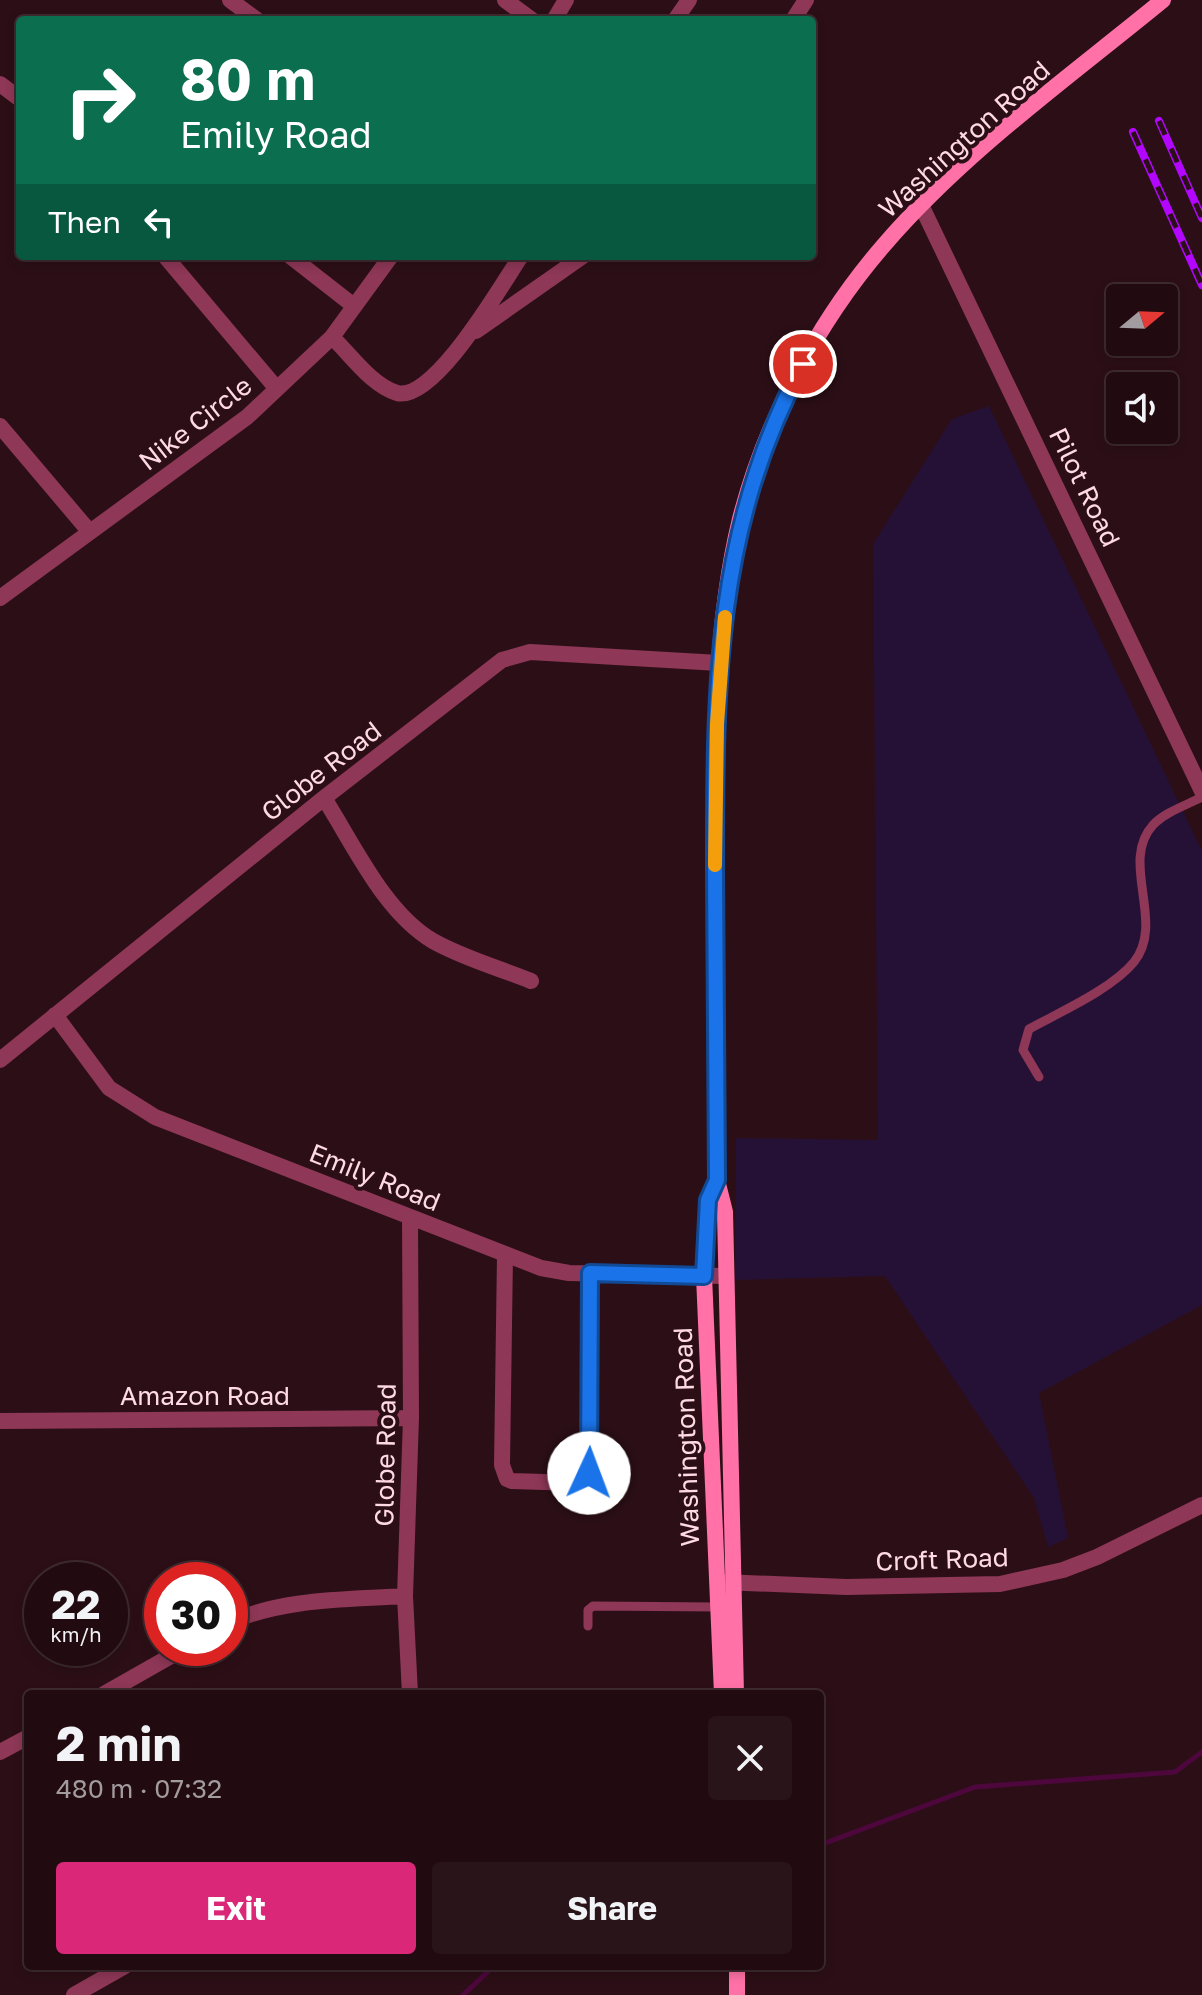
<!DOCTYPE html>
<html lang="en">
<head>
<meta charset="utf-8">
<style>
	:root { --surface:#210b10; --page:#291419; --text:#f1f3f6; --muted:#a29b9f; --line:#3e2b30; --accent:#db2777 }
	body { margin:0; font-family:"Golos Text",sans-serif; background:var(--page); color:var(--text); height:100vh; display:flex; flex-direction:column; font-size:30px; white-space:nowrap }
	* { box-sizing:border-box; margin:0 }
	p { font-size:26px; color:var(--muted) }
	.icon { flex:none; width:44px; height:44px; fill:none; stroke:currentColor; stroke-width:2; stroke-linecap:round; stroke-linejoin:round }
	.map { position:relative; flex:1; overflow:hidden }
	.side { position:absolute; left:24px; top:1690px; width:800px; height:280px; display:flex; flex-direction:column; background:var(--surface); border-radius:8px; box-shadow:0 4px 12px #0003,0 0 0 2px var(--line) }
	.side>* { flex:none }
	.banner { position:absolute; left:16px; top:16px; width:800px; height:244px; border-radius:8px; box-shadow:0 4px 12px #0003,0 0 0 2px var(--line); background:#0b6e4f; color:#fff; overflow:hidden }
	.needle { width:52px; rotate:71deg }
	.fabs { position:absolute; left:1106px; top:284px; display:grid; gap:16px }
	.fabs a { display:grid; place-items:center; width:72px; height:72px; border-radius:8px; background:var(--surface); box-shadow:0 4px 12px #0003,0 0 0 2px var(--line); font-size:40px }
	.speed { position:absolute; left:24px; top:1562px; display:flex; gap:16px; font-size:40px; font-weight:700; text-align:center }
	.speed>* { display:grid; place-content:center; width:104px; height:104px; border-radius:50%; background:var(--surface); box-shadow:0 4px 12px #0003,0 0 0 2px var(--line); line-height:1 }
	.speed small { font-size:20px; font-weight:400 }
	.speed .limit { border:12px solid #d22; background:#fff; color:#111 }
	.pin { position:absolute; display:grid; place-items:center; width:68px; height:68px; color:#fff; margin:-34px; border:4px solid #fff; border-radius:50%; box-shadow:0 2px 8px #0007 }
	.me { position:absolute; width:88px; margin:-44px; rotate:2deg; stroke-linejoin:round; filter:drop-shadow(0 0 6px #0008) }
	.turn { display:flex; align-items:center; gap:28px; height:168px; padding:0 32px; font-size:36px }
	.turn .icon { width:104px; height:104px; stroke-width:2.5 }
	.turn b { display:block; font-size:56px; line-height:68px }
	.then { display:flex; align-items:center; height:76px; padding:0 32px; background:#0003; gap:16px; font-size:30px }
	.round { display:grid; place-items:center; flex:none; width:84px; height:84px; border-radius:8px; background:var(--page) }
	.overview { display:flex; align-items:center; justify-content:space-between; height:136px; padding:0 32px }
	h1 { font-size:48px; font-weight:700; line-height:60px }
	.primary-button { display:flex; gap:16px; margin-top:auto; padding:16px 32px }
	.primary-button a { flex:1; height:92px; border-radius:8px; background:var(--accent); color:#fff; font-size:32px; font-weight:700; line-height:92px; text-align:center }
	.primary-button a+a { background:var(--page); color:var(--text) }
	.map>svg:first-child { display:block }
	.green { fill:#261136 }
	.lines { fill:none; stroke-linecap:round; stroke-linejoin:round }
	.stream { stroke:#4d073d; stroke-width:5 }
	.service { stroke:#8e3757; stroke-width:9 }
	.minor { stroke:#8e3757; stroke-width:16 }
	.secondary { stroke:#ff71a7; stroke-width:16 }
	.rail-casing { stroke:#b206ff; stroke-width:8 }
	.rail { stroke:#2c0f16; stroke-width:5; stroke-dasharray:15; stroke-linecap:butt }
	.route-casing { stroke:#114b97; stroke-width:20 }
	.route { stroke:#1a73e8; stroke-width:14 }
	.slow { stroke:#f59e0b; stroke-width:14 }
	.labels { text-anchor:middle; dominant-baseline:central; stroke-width:8; stroke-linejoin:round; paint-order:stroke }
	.street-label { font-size:26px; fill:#ffdae5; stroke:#2c0f16 }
</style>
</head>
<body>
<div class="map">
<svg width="1202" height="1995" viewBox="0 0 1202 1995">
	<rect width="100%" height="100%" fill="#2c0f16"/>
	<!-- green -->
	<path class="green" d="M989,406L1202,851V1305L1039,1393L1068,1538L1048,1547L1034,1498L885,1276L735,1280L736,1138L878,1140L873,544L952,419Z"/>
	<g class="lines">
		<!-- stream -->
		<path class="stream" d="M820,1845L975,1787L1175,1772L1202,1752
			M463,1995L494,1966"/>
		<!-- service -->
		<path class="service" d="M1039,1077L1023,1050L1029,1029C1060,1012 1112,989 1134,962C1166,922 1119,862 1153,825C1165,812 1187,805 1202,797
			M588,1626V1610L593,1606L717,1607"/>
		<!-- minor -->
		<path class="minor" d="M230,0L257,20
			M505,0L532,20
			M554,20L566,0
			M675,20L689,0
			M793,20L806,0
			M0,84L20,99
			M921,205L1202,791
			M165,256L277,389
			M290,256L354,306
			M476,331L583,256
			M332,337C350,354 372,386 397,393C434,403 502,284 521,256
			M0,426L89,531
			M0,598L247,417L332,337L391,256
			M324,798C354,845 384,912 433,941C463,958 499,968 531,981
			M55,1015L109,1088L155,1117L541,1268L569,1273L724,1276
			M0,1060L324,798L502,660L530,652L719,663
			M505,1255L502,1465L507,1479L512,1481L576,1483L589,1473L590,1273
			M0,1421L411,1418
			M722,1582L846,1587L1000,1584L1063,1570L1097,1557L1202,1505
			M230,1622C286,1598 345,1600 405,1596
			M104,1694L185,1648
			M410,1694L405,1596L411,1418L410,1217
			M0,1752L28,1737
			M74,1995L125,1966"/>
		<!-- secondary -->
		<path class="secondary" d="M717,1180L708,1200L704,1276L722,1694
			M736,1694L725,1212L717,1180C716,1074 715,968 715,862C715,748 713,630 740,519C765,421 818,321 884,245C964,152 1068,78 1163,0
			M737,1966V1995"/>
		<defs>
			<path id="rail" d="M1159,121L1202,218
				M1133,132L1202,285"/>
		</defs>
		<!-- rail casing -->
		<use href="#rail" class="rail-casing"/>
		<!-- rail -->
		<use href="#rail" class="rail"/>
	</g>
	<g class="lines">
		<defs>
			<path id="route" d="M589,1473L590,1273L704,1276L708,1200L717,1180C716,1077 715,974 715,871C715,688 714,530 803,364"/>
		</defs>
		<!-- route casing -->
		<use href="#route" class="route-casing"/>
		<!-- route -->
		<use href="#route" class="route"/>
		<!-- slow -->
		<path class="slow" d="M715,865L717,724L725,617"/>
	</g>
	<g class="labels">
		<!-- street labels -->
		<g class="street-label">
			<text transform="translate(964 139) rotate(-42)">Washington Road</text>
			<text transform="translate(195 423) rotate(-38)">Nike Circle</text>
			<text transform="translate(1085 487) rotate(64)">Pilot Road</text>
			<text transform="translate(321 771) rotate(-38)">Globe Road</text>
			<text transform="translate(375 1177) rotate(22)">Emily Road</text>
			<text x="205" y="1395">Amazon Road</text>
			<text transform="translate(686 1437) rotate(-92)">Washington Road</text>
			<text transform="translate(385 1455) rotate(-89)">Globe Road</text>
			<text transform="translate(942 1559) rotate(-2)">Croft Road</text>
		</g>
	</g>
</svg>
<div class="fabs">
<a><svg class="needle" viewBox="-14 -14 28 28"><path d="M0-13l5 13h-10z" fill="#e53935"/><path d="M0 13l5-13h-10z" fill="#a29b9f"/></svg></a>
<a><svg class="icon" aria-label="sound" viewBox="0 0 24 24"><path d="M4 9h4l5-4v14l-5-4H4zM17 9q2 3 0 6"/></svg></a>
</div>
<div class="speed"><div>22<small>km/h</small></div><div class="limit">30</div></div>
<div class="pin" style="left:803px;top:364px;background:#d93025"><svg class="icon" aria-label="arrive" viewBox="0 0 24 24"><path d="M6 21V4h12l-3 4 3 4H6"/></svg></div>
<svg class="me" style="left:589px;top:1473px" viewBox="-20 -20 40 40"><circle r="19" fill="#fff"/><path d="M0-13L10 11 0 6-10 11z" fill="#1a73e8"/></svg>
<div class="banner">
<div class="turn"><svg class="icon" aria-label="right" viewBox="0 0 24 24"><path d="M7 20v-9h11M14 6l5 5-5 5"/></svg><div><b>80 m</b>Emily Road</div></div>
<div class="then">Then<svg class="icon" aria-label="left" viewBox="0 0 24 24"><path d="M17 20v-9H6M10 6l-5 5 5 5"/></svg></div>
</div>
<section class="side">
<div class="overview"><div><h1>2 min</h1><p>480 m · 07:32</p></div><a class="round"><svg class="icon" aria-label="close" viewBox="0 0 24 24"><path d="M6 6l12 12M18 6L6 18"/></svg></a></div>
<div class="primary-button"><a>Exit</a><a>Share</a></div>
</section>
</div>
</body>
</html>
